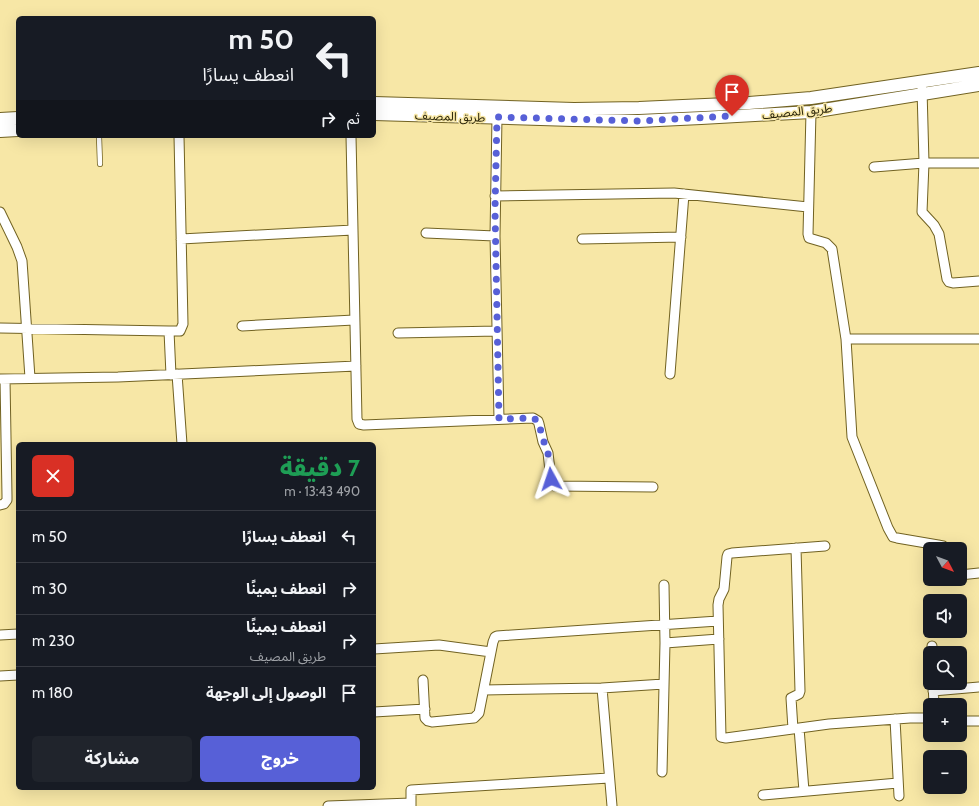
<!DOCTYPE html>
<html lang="ar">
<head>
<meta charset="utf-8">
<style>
	:root { --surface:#171b24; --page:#20242c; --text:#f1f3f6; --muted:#9ea1a6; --line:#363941; --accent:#5760d7 }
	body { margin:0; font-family:Cabin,"Noto Sans Arabic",sans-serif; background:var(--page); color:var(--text); direction:rtl; height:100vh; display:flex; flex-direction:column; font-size:15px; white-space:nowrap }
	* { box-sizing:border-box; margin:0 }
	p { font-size:13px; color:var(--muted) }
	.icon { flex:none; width:22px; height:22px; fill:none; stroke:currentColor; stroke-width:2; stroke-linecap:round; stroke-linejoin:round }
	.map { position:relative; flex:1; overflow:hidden; direction:ltr }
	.side { position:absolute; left:16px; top:442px; width:360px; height:348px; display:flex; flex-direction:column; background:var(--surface); border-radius:6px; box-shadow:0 4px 16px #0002; direction:rtl }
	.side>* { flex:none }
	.guide { position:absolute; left:16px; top:16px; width:360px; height:122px; border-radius:6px; box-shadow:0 4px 16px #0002; direction:rtl; background:#171b24; color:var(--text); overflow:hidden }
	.needle { width:26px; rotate:131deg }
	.fabs { position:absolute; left:923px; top:542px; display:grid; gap:8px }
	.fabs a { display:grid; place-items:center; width:44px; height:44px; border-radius:6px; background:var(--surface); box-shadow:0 4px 16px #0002; font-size:20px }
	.pin { position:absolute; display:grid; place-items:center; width:34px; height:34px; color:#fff; margin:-41px -17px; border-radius:50% 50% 50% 0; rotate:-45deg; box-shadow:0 0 4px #0007 }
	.pin .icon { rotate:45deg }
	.me { position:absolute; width:44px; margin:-22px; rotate:355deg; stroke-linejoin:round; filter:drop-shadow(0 0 3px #0008) }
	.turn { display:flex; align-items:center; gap:14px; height:84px; padding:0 16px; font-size:18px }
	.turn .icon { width:52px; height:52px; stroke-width:2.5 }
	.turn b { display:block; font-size:28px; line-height:34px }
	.then { display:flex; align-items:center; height:38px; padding:0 16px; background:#0003; gap:8px; font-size:15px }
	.round { display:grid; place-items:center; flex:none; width:42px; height:42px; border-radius:6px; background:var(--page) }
	.summary { display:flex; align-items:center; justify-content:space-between; height:68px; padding:0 16px }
	h1 { font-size:24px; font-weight:800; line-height:30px; color:#1e9e55 }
	.primary-button { display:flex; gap:8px; margin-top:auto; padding:8px 16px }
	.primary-button a { flex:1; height:46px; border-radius:6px; background:var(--accent); color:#fff; font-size:16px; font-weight:800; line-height:46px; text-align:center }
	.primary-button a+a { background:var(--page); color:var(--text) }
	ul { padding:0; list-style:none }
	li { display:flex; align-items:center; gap:12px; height:52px; padding:0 16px; border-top:1px solid var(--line) }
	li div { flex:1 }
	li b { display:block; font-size:15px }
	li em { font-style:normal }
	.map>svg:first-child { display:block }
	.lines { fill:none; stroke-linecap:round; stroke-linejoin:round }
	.lane-casing { stroke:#716222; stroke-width:6 }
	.street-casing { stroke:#716222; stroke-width:11 }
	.secondary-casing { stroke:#716222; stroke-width:14 }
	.lane { stroke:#fff; stroke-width:4.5 }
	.street { stroke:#fff; stroke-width:9 }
	.secondary { stroke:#fff; stroke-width:12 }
	.route { stroke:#5760d7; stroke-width:7; stroke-dasharray:0 12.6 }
	.labels { text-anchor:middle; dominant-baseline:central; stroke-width:3; stroke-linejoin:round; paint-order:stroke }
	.street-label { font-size:12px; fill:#2a2409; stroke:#f7e7a6 }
</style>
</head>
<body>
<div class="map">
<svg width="979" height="806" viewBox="0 0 979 806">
	<rect width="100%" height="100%" fill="#f7e7a6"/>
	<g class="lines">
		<defs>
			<path id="lane" d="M99,136L100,164"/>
			<path id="street" d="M922,89L924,163L922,212L934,225L939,234L947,279L949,282L953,283L979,281
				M811,112L808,234L809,238L826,243L832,249L846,339H979
				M497,117L495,236L499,419
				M351,136L357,419L359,424L364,425L533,418L538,421L539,424L543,442L548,453L551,479L555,486L653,487
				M874,167L924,163H979
				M495,196L674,193L808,207
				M0,212L17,247L22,261L30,378
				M426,233L495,236
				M181,239L353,230
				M582,239L681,237
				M242,326L354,320
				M0,328L169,331L171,375
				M169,331H180L183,324L179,136
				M398,333L497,331
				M846,339L852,437L888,528L893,537L897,538L938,545L943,546L947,549
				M177,374L182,444
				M670,374L684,194
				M0,379L118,377L356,366
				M0,505L4,504L7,500V496L5,379
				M825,546L732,553L728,554L727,557L724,589L719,599L718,605L721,737L726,738L829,724L910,718H930
				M960,575L979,573
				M0,635L18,634
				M665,643L719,639
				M932,646V653
				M374,649L439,645L491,652
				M0,676L18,675
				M423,680L425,718L428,721L432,722L474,718L479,713L493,642L495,637L497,636L718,621
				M933,683L934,705
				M602,688L612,806
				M484,690L602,688L664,684
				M933,691L979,687
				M374,712L425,709
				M895,719L899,796
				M960,721H979
				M799,728L804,791
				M793,729L791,698L799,694L800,691L796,548
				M662,772L665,643L664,585
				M763,795L898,783
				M328,806L411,803
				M411,806V790L609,778"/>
			<path id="secondary" d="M374,103L574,109L639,108L749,103L811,98L979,73
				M374,114L573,120L638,121L701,118L811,112L979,85
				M0,119L18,118
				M0,131L18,130"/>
		</defs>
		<!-- lane casing -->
		<use href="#lane" class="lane-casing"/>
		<!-- street casing -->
		<use href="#street" class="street-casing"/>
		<!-- secondary casing -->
		<use href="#secondary" class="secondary-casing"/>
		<!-- lane -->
		<use href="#lane" class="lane"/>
		<!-- street -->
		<use href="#street" class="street"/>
		<!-- secondary -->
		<use href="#secondary" class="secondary"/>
	</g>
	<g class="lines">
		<!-- route -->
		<path class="route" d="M551,479L548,453L544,442L538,421L533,418L499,419L495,210L497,117L638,121L732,116"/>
	</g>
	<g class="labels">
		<!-- street labels -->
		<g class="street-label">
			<text transform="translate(797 111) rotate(-6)">طريق المصيف</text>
			<text transform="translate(450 116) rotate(2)">طريق المصيف</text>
		</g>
	</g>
</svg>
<div class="fabs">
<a><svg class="needle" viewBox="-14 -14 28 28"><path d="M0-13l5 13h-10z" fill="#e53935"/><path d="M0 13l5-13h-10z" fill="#9ea1a6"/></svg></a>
<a><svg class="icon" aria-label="sound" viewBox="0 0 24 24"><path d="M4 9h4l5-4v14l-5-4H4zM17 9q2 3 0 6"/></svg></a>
<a><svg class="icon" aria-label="search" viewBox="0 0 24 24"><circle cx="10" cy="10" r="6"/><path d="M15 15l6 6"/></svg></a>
<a>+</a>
<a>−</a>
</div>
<div class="pin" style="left:732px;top:116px;background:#d93025"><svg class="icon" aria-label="arrive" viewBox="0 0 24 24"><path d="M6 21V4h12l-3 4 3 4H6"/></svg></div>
<svg class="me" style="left:551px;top:479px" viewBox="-20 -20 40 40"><path d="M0-17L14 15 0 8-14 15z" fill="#5760d7" stroke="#fff" stroke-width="4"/></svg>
<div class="guide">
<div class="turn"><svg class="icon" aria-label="left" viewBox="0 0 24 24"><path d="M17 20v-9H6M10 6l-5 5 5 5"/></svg><div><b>50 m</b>انعطف يسارًا</div></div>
<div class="then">ثم<svg class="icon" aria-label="right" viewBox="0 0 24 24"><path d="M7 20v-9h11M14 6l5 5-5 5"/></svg></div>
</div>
<section class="side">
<div class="summary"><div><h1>7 دقيقة</h1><p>490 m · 13:43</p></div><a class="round" style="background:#d93025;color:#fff"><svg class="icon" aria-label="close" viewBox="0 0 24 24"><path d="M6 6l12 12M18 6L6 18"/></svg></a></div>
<ul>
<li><svg class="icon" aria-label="left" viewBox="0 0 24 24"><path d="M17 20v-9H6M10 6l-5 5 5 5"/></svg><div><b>انعطف يسارًا</b></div><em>50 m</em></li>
<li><svg class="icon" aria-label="right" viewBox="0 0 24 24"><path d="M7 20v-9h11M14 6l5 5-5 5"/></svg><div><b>انعطف يمينًا</b></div><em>30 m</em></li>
<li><svg class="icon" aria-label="right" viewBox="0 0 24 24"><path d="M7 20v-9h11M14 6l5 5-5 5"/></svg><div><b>انعطف يمينًا</b><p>طريق المصيف</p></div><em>230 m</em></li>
<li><svg class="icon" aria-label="arrive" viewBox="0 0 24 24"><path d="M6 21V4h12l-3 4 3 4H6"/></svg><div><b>الوصول إلى الوجهة</b></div><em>180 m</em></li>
</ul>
<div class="primary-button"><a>خروج</a><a>مشاركة</a></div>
</section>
</div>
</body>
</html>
